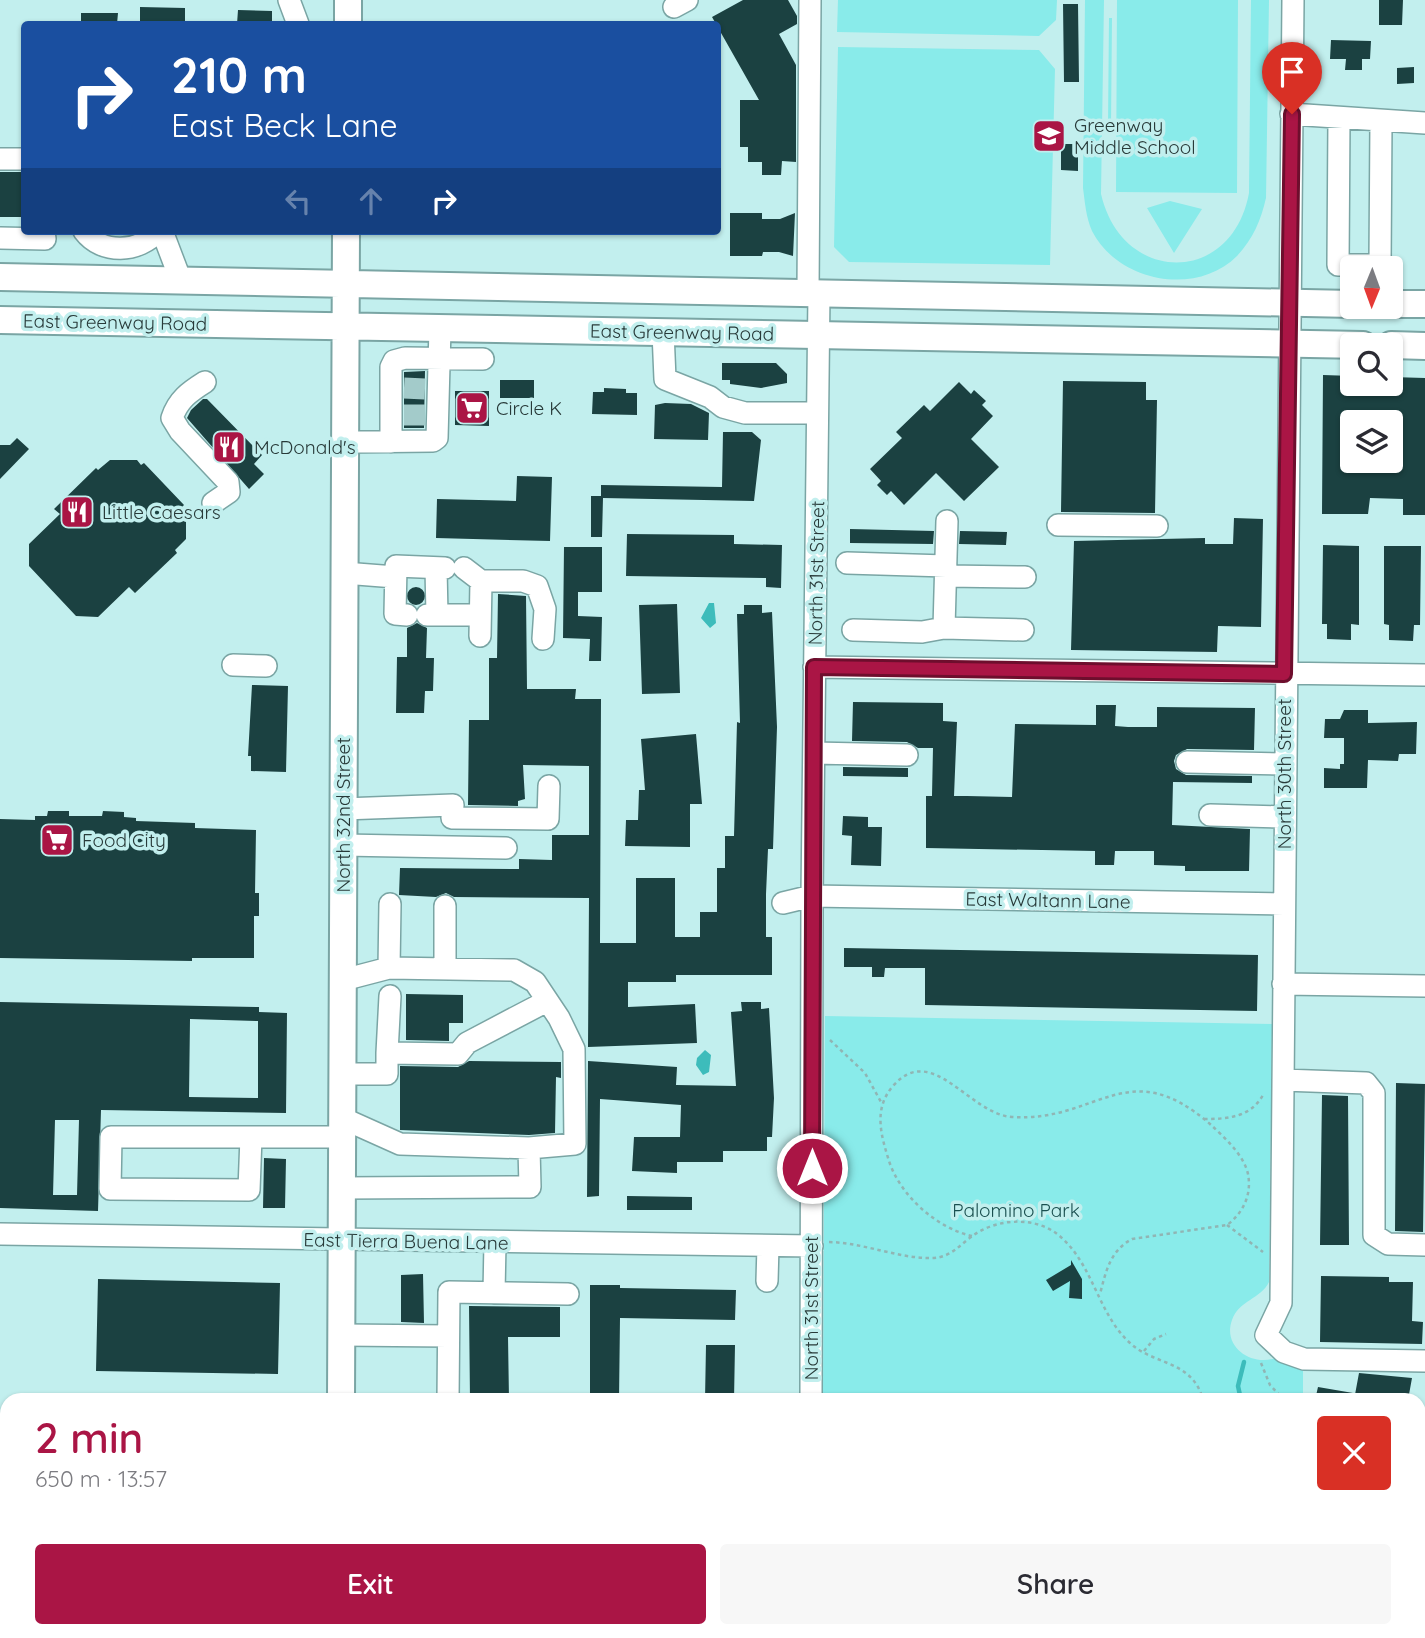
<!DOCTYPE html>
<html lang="en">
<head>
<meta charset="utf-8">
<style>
	:root { --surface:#fff; --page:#f7f7f7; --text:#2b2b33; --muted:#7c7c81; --accent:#aa1545 }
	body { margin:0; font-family:Quicksand,sans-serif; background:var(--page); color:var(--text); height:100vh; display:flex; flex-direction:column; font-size:26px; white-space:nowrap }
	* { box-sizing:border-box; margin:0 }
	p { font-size:23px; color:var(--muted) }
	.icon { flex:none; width:38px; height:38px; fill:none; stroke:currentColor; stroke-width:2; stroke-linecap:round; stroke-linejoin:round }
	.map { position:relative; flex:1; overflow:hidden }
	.details { position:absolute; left:0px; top:1393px; width:1426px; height:245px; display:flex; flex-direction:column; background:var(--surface); border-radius:21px 21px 0 0; box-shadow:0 2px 5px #0004 }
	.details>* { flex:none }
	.banner { position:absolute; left:21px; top:21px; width:700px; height:214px; border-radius:7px; box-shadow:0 2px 5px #0004; background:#1a4fa0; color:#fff; overflow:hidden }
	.needle { width:46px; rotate:181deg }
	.fabs { position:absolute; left:1340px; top:256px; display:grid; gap:14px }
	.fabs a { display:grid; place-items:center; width:63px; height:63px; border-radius:7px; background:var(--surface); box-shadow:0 2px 5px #0004; font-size:35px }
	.pin { position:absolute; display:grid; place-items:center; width:60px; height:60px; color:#fff; margin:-72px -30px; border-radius:50% 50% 50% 0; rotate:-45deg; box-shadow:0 0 7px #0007 }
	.pin .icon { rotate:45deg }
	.me { position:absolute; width:77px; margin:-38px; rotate:0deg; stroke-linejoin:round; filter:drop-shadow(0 0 5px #0008) }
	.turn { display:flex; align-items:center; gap:24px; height:147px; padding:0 35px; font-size:32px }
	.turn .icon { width:91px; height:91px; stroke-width:2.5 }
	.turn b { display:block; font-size:49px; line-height:60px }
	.lanes { display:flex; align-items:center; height:66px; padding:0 35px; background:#0003; justify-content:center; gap:35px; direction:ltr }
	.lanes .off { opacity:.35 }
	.round { display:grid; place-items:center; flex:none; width:74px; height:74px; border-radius:7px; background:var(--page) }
	.overview { display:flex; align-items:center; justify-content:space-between; height:119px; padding:0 35px }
	h1 { font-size:42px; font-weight:600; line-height:52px; color:var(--accent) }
	.primary-button { display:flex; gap:14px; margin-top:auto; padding:14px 35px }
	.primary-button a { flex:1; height:80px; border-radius:7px; background:var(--accent); color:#fff; font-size:28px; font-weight:600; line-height:80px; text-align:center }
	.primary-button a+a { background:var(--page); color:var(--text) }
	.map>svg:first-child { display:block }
	.green { fill:#89ebea }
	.water { fill:#3dbcbb }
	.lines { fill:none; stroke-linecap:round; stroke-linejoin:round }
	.stream { stroke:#3dbcbb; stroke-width:4.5 }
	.building { fill:#1b4141; fill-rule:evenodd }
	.minor-tunnel { stroke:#a3cbca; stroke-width:21; stroke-dasharray:21 10; stroke-linecap:butt }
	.minor-casing { stroke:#7aa5a4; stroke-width:24 }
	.major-casing { stroke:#7aa5a4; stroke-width:30 }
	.path { stroke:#90b5b4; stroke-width:2.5; stroke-dasharray:3.5 3.5; stroke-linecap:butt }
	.minor { stroke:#fff; stroke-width:21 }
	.major { stroke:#fff; stroke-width:26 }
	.route-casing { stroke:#6e0e2d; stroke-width:18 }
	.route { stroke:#aa1545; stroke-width:12 }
	.labels { text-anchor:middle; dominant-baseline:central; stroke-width:7; stroke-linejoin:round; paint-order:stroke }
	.poi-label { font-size:19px; fill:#283a39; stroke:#c2efee; text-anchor:start }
	.street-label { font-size:19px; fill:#283a39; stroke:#c2efee }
	.park-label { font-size:19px; fill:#1a4f4f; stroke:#c2efee }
</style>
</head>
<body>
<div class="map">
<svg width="1425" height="1638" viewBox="0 0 1425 1638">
	<rect width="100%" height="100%" fill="#c2efee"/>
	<!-- green -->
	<path class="green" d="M838,0H1057L1056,20L1039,36L837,32Z
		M1085,0H1104L1101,194C1122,285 1232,286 1249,193L1251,0H1269L1266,198C1261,220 1253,239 1237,256C1196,297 1118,282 1092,231C1086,217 1085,203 1083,188Z
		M1117,0H1238L1237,193L1116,192Z
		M1109,18H1112L1111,125H1108Z
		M838,47L1039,50L1055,69L1050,265L849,262L834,247Z
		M1170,201L1202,209L1174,253L1147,208Z
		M825,1016L1272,1024L1269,1282C1261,1299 1239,1300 1232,1320C1221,1350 1259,1371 1283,1354L1303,1365V1400H823Z"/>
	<!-- water -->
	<path class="water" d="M709,603H714L716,623L710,628L701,618Z
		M705,1050L711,1055L709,1072L703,1075L696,1065L697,1058Z"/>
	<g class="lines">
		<!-- stream -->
		<path class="stream" d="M1241,1400L1238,1386L1244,1362"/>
	</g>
	<!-- building -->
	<path class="building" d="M743,0H788L797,16V24L779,34L796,65V162L782,161L781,175H762V162H748V147H740V100H759L712,17Z
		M1379,0H1403L1402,25H1379Z
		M1063,4H1078L1079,82H1064Z
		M140,7L185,8V24H140Z
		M238,10L272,11V24H237Z
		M81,13H118L117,24H81Z
		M1331,40L1371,41L1370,59H1362V70H1345L1346,59H1330Z
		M1414,67V83L1397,84V68Z
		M1061,144H1078V171L1061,170Z
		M0,172H24V217H0Z
		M730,213H762V219H780L795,213L793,256L779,252H763L762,256H730Z
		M722,363H776L787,374V383L761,388L730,384V380H722Z
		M425,371L424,428H404V372Z
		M1323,375L1353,376V383H1391V377L1425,378V515H1403V499L1370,498L1368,514H1322ZM1353,422H1391V460H1353Z
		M500,380H534V398H500Z
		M1063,381L1146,382V400H1157L1155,513L1061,512Z
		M959,382L971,394L974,390L986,401L982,405L993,416L971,439L999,467L964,501L936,473L904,505L891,491L887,495L877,485L881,481L870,469L902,438L896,432L924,405L930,411Z
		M604,388L626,389V393H637V415L592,414L593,392H604Z
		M455,391H489V426L455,425Z
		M203,399H207L262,455L254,464L264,474L249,489L187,418L191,410Z
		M665,403L691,404L709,413L708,440L654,439L655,405Z
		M723,432H752L761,440L754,501L603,498L602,537H591V496H601V485L722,487Z
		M17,438L29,449L0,479V445H10Z
		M110,460H137L141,465L144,463L184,505L182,507L186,512V539L175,550L177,553L135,593L129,587L98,617L76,616L29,566V544L60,514L54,509L96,468L98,470Z
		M517,476L552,477L550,541L436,538L437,499L516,501Z
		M1234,518L1263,519L1261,627L1218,626L1217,652L1071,650L1074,541L1205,538V544H1233Z
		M850,529L934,531L933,544L850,543Z
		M960,531L1007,532L1006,545L959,544Z
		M627,534L734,535V544L782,545L781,588L766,587V578L626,576Z
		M1323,545L1359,546V625L1351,624V640L1327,639V624H1322Z
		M1384,546H1421L1420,625H1414L1413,641L1389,640V625L1384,624Z
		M564,547H602V592H578V616L602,617L601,661H589L590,639L563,638Z
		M407 596a9 9 0 1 1 18 0a9 9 0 1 1-18 0Z
		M498,594L526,596L527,689H576L575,699H601L600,943H636V878H675V937H700V912H717V868H725V836H734L737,722L740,723L737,614H744V605H762V613L772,612L777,727L773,849H768L766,894V937H772V975H676V982H628V1007L695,1004L697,1043L588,1047L589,898L454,897L446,893L436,897L399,895L400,868L519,869V859L552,860V835H589V766L523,765L525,799L518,801V806L468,805L469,720H489V658H497Z
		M677,604L680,693L642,694L639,605Z
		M417,623L427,628L426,658H434L433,691H425L424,713H396L397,657H407V628Z
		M252,685L288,686L286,772L251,771V756H248Z
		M853,702L943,703V721L957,722L954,796H967L1012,797L1015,724L1096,725V705H1116L1115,726L1128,727H1157V707L1255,708L1254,750L1187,749L1176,755L1174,761L1176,769L1186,775L1252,776V783L1173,782L1172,825L1250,829L1249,871H1185V866L1154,865V851H1115L1114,865H1095V851L926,848V796H932L933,748H918L907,742L852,741Z
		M1344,710H1368V723L1417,722L1416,754H1399L1398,761L1368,760L1367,788H1324V768L1340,769V764H1344V738H1324L1325,719H1340Z
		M696,734L702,804H690V847L625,846L626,820H638L639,790H645L641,739Z
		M843,767L908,768V777L843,776Z
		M48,811H69V816H102L103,811L124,812V817L136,818V821L195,823V828L256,830L255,893H259V916H254V958H192V961L0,958V819L35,820V816H47Z
		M843,816L868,817V827H882L881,866L851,865L852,836L842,835Z
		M844,948L1258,955L1257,1011L925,1005V968H885L884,977H872V967H844Z
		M406,994L463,995V1023H449V1041L406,1040Z
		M0,1002L259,1007V1012L287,1013L286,1113L101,1110L98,1211L0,1208ZM190,1019L258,1021V1098L189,1097ZM55,1120H79L77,1195H53Z
		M741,1002H761V1009L769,1008L774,1098L772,1137H767V1151H723V1162H677V1173L632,1171L634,1137H680L681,1105L600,1099L599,1196L587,1197L588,1061L677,1067L676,1085L736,1086L731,1012L742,1011Z
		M469,1061L561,1062V1078L556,1077L555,1133L529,1135L400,1130V1066L458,1067Z
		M1396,1083L1425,1084L1423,1232L1395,1231Z
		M1322,1095L1348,1096L1349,1245H1320Z
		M264,1158L286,1159L285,1208H263Z
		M627,1196L692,1197V1210H627Z
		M1071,1260L1082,1279V1299L1069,1298L1070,1281L1053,1291L1046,1280L1071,1265Z
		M423,1274L424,1323L401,1322V1275Z
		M1321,1276L1389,1277V1282H1413L1412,1321L1423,1322L1422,1344L1320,1342Z
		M98,1279L280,1283L278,1374L96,1371Z
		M590,1285H620V1288L736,1290L735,1320L620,1318L619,1400H590Z
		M469,1306L560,1307V1337H508L509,1400H470Z
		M706,1345H735L734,1400H705Z
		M1359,1373L1412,1378L1408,1400H1354Z
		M1318,1387L1353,1393V1400H1315Z"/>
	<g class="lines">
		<!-- minor-tunnel -->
		<path class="minor-tunnel" d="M404,388L425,389
			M404,415H426"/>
		<defs>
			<path id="minor" d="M289,0L298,24
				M1293,0L1281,1303L1266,1335L1284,1352L1304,1359L1425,1361
				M674,7L687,0
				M1291,114L1425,123
				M1339,118L1338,265H1380L1381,121
				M0,159H24
				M84,231C102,255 139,253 158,231
				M162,231L181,281
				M0,238L45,239L44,231
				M808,292L810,0
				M663,332L665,379L710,397L723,407L745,413H817
				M205,382C189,392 178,400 172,418L180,431L228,482L229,492L213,503
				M344,442L433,441L437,438L440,328
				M391,442V367L394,361L405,358L483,359
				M947,521L944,628L1023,630
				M1058,525L1157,526
				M847,563L946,566
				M436,568L437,615
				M464,568L481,581L480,636
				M344,573L395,577
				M946,576L1025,577
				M481,581H523L537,586L545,609L543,639
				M407,615L395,614L396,566L445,568
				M427,615H480
				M853,630L922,632L944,628
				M233,665L266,666
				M814,667L1425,675
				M814,753L907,755
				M1187,762L1284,764
				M343,809L453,805L452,818L548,819L549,786
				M1210,815L1284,817
				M343,845L506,848
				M783,903L812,896L1284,904
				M389,968L514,970L535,982L559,1018L574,1049L575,1144L529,1148
				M445,969V906
				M343,980L389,968L390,904
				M1283,984L1425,986
				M387,1053L390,996
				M342,1074H387V1053L458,1054L467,1043L547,1001
				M1283,1080L1366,1083L1374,1093V1235L1388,1244L1425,1245
				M251,1137L249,1190L110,1189L111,1137H342
				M342,1188L530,1187L529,1148L400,1144L342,1118
				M0,1234L812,1246
				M767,1281L768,1246
				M494,1293L495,1243
				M342,1335L448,1336
				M448,1400L449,1292L568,1294
				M811,1400L812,896L819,293
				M0,1572L7,1571
				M1279,1631L1280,1638
				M187,1638V1631
				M808,1638V1631"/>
			<path id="major" d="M348,24V0
				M0,277L1353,304
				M1391,304H1425
				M0,320L1363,345
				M1391,345L1425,346
				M341,1400L346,231
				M341,1638V1631"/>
		</defs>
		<!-- minor casing -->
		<use href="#minor" class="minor-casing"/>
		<!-- major casing -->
		<use href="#major" class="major-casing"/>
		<!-- path -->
		<path class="path" d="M830,1040L865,1073L881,1102
			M1204,1119C1229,1119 1252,1117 1264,1093
			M1227,1225L1263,1252
			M972,1236C936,1228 900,1195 889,1161C881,1135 873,1109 893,1086C932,1041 969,1114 1012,1117C1097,1123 1127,1052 1210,1124C1224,1137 1244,1155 1248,1174C1252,1195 1243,1213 1227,1225L1132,1239C1110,1251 1106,1271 1100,1294
			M829,1242C866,1243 898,1259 934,1258C950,1257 959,1246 971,1237C997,1217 1040,1215 1064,1240C1094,1269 1099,1315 1130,1343C1153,1365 1193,1360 1203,1400
			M1144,1351L1154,1339L1166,1334
			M1261,1363L1270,1385L1284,1400
			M1316,1638V1631"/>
		<!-- minor -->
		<use href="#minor" class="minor"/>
		<!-- major -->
		<use href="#major" class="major"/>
	</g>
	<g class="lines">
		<defs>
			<path id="route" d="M812,1168L814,667L1284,674L1292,114"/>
		</defs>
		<!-- route casing -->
		<use href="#route" class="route-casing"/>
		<!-- route -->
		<use href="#route" class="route"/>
	</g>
	<!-- icons -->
	<defs>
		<symbol id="school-square" viewBox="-11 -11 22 22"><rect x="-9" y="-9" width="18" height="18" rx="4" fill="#aa1545" stroke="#c2efee"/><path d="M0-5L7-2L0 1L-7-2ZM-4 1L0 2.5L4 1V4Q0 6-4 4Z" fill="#fff"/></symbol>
		<symbol id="supermarket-square" viewBox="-11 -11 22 22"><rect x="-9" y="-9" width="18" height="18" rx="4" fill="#aa1545" stroke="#c2efee"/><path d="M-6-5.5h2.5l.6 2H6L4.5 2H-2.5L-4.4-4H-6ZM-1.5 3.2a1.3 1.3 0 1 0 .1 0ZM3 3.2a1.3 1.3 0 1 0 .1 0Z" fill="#fff"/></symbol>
		<symbol id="restaurant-square" viewBox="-11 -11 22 22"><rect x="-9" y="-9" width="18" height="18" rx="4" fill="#aa1545" stroke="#c2efee"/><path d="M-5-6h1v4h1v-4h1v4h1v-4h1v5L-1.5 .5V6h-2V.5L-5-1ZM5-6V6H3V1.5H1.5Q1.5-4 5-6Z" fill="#fff"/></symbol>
	</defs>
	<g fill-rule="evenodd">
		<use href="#school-square" x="1030" y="117" width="38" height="38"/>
		<use href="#supermarket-square" x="453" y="389" width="38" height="38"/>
		<use href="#restaurant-square" x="210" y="428" width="38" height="38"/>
		<use href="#restaurant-square" x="58" y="493" width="38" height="38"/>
		<use href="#supermarket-square" x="38" y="821" width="38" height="38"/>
	</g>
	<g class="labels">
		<!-- poi labels -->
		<g class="poi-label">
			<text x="1074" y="125">Greenway<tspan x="1074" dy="22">Middle School</tspan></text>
			<text x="496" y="408">Circle K</text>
			<text x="254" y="447">McDonald's</text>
			<text x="102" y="512">Little Caesars</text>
			<text x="82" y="840">Food City</text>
		</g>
		<!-- street labels -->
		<g class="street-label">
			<text transform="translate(115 322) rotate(1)">East Greenway Road</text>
			<text transform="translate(682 332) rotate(1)">East Greenway Road</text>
			<text transform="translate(816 573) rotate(-89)">North 31st Street</text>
			<text transform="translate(1284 774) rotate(-90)">North 30th Street</text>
			<text transform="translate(343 815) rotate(-90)">North 32nd Street</text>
			<text transform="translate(1048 900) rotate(1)">East Waltann Lane</text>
			<text transform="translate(406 1241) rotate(1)">East Tierra Buena Lane</text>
			<text transform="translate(811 1308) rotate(-90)">North 31st Street</text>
		</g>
		<!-- park labels -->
		<g class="park-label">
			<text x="1016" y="1210">Palomino Park</text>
		</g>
	</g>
</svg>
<div class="fabs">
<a><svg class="needle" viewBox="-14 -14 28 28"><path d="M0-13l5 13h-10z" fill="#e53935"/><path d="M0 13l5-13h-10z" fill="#7c7c81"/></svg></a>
<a><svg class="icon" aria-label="search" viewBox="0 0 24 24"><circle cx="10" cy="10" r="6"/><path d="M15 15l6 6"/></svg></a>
<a><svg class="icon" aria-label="layers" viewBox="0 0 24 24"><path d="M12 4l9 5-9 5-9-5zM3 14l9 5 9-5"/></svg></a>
</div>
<div class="pin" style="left:1292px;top:114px;background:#d93025"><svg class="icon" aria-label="arrive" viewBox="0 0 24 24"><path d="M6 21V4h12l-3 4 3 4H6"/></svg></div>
<svg class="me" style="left:812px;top:1168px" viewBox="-20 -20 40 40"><circle r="17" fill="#aa1545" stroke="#fff" stroke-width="3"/><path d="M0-11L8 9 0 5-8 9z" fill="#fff"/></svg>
<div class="banner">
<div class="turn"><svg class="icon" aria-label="right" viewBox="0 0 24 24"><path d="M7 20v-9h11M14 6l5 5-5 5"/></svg><div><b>210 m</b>East Beck Lane</div></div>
<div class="lanes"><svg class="icon off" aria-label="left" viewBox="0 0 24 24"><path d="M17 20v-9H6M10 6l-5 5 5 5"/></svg><svg class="icon off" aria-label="ahead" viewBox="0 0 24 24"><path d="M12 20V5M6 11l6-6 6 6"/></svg><svg class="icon" aria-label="right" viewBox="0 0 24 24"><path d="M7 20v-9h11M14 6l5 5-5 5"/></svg></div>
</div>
<section class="details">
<div class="overview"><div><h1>2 min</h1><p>650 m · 13:57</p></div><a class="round" style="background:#d93025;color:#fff"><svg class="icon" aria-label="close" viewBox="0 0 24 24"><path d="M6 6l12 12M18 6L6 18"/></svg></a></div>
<div class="primary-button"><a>Exit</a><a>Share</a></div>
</section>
</div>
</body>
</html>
